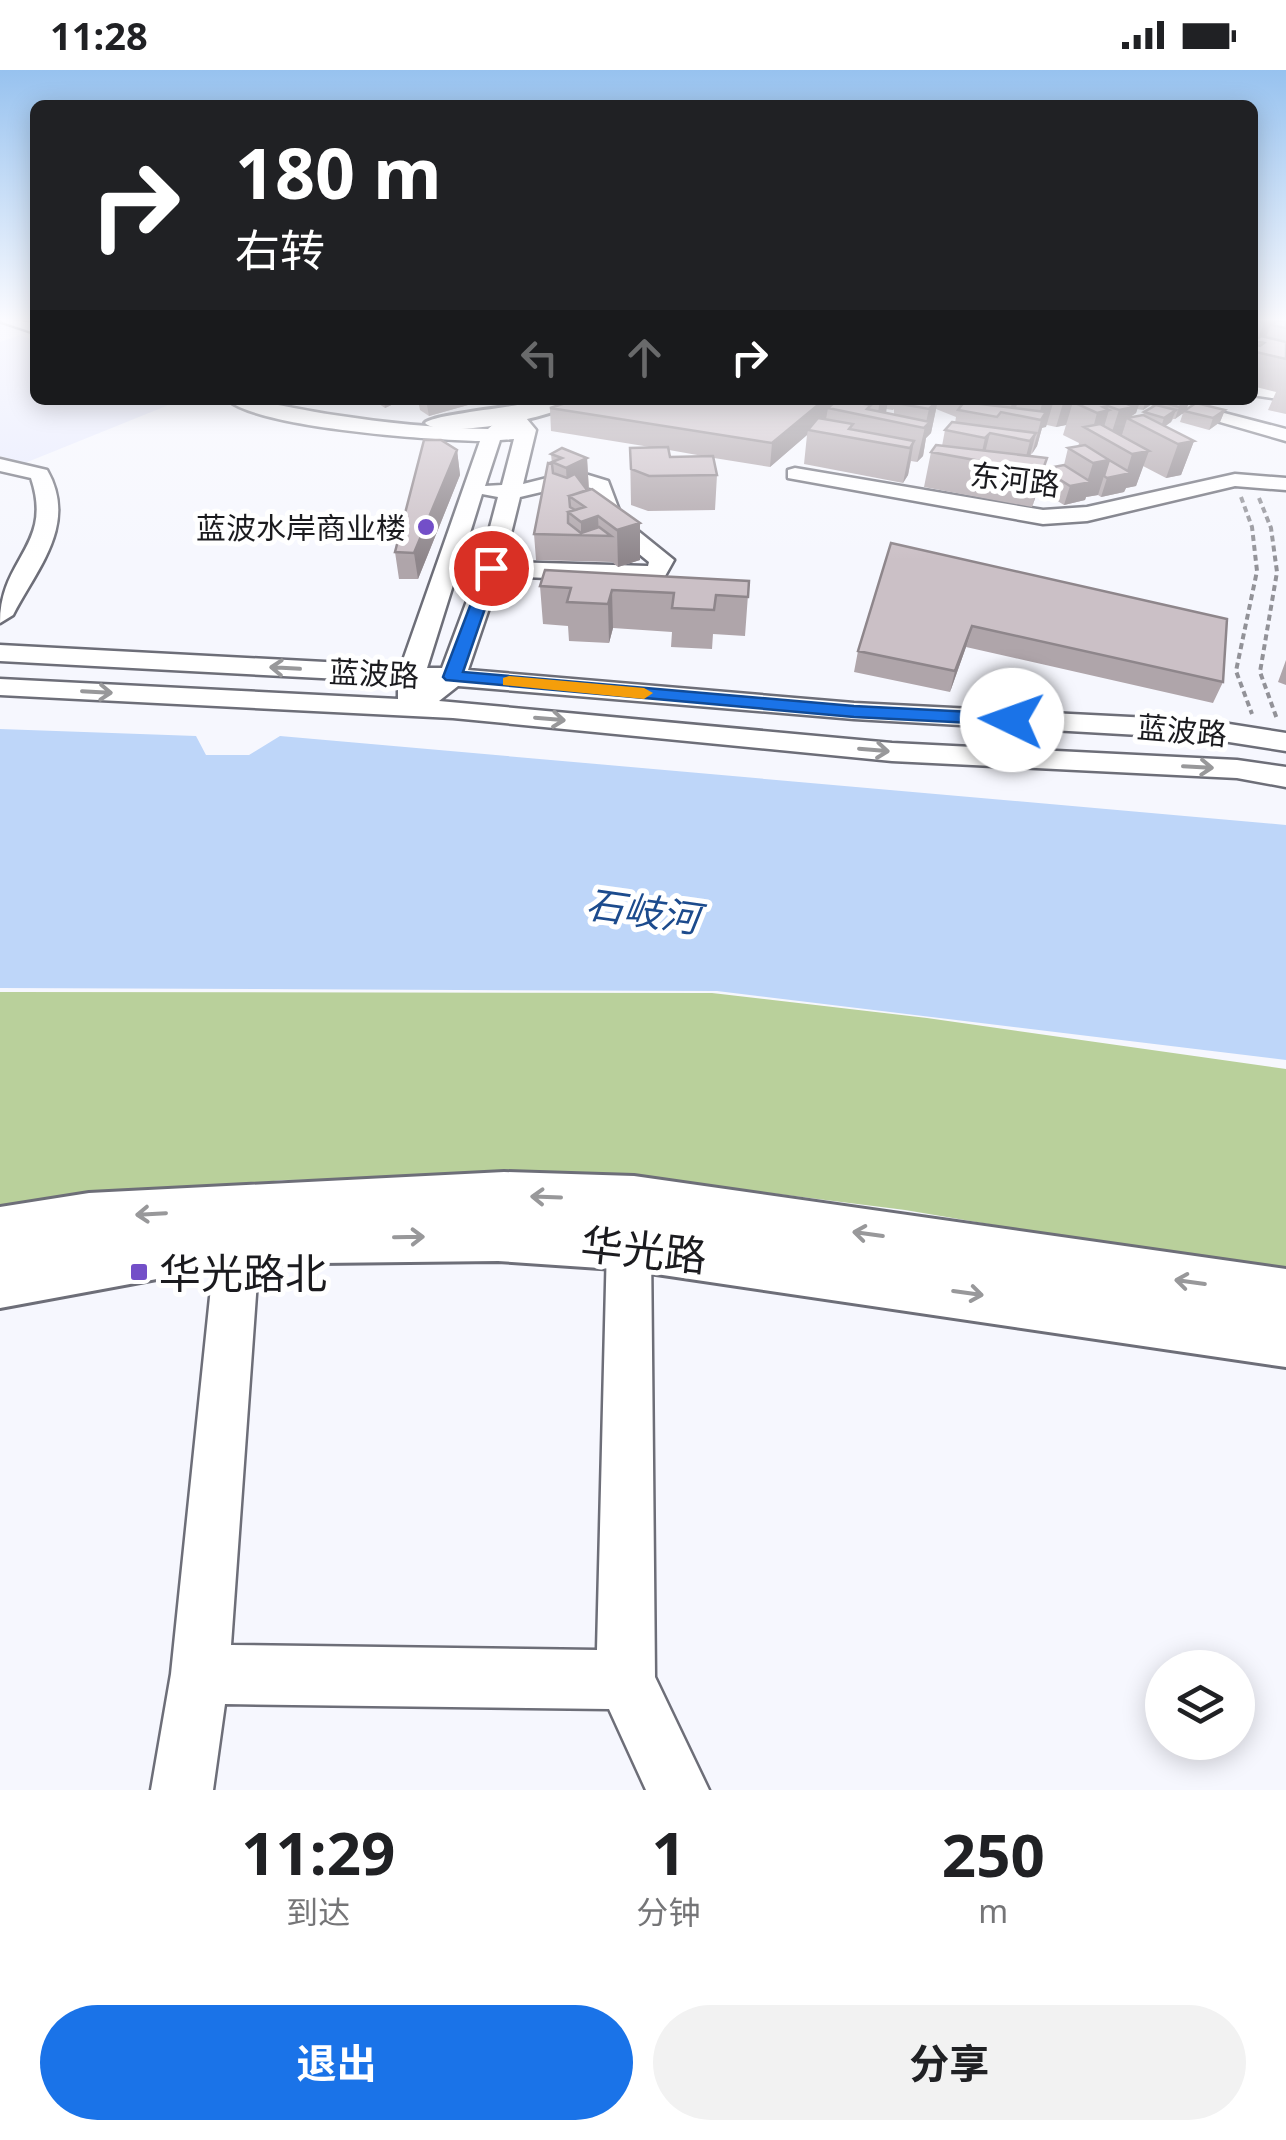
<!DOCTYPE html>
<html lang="zh">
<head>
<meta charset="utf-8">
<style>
	:root { --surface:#fff; --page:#f2f2f2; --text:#202124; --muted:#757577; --accent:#1a73e8 }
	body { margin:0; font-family:"Noto Sans","Noto Sans SC",sans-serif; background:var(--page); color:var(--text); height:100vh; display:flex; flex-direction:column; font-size:38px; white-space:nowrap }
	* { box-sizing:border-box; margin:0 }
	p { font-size:32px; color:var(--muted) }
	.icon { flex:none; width:55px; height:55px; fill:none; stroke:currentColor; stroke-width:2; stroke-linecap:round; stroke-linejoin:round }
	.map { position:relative; height:1720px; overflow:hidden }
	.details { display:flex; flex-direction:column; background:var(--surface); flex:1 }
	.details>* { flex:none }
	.guide { position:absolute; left:30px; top:30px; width:1228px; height:305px; border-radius:15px; box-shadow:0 5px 25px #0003; background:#202124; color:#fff; overflow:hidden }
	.controls { position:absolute; left:1145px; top:1580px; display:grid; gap:20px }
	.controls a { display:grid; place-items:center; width:110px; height:110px; border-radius:50%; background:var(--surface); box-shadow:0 5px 25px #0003; font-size:50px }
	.pin { position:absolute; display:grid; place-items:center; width:85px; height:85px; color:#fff; margin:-42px; border:5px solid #fff; border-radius:50%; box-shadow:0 2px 10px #0007 }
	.me { position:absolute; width:110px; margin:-55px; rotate:273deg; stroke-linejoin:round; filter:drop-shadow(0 0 8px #0008) }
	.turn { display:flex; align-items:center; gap:35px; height:210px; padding:0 40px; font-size:45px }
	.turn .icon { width:130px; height:130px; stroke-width:2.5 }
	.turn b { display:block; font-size:70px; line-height:85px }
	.lanes { display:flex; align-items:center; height:95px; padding:0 40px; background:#0003; justify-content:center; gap:50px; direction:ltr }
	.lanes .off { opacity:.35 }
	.eta { display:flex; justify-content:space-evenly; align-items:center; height:170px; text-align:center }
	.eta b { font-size:60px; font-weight:700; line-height:70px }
	.action { display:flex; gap:20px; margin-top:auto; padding:20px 40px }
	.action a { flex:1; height:115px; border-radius:60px; background:var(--accent); color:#fff; font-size:40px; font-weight:700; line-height:115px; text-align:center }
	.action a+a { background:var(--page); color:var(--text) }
	.status { display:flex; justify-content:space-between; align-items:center; height:70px; padding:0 50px; background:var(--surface); direction:ltr }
	.status svg { height:28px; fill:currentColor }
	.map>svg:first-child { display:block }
	.built { fill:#e7eafd }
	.green { fill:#b9d09b }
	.water { fill:#bed6f9 }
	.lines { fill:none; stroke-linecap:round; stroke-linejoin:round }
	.minor-casing { stroke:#6d6e78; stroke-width:5 }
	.major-casing { stroke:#6d6e78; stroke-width:6 }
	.path { stroke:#929298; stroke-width:4; stroke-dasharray:6 4; stroke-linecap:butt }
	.minor { fill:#fff; fill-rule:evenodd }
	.major { fill:#fff; fill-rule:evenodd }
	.wall { fill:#afa5aa; fill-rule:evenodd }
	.shaded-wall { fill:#8e868b }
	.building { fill:#cbc0c6; stroke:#8e868b; stroke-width:2.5 }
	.oneway { stroke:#98989a }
	.route { fill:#1a73e8; stroke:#114b97; stroke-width:2.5 }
	.slow { fill:#f59e0b }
	.poi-dot { fill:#734fc8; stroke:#fff; stroke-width:4 }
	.labels { text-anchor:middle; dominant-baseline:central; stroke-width:10; stroke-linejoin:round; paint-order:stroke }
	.far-street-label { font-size:30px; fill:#1b1b1f; stroke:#fff }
	.far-poi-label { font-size:30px; fill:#1b1b1f; stroke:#fff; text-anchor:end }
	.water-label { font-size:38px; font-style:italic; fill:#1c4b8d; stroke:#fff }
	.near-street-label { font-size:42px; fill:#1b1b1f; stroke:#fff }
	.near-poi-label { font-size:42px; fill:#1b1b1f; stroke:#fff; text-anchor:start }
</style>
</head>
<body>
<div class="status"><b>11:28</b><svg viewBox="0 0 49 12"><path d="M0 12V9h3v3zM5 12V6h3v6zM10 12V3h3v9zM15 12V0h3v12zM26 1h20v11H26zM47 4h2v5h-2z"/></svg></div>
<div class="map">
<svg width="1286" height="1720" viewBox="0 0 1286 1720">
	<rect width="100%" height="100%" fill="#f6f7fe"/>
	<!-- built -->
	<path class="built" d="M20,265L35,271V330H181L25,393L0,386V272Z"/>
	<!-- green -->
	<path class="green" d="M0,922L712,923L927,948L1286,999V1204L905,1140L636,1106L282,1110L0,1143Z"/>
	<!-- water -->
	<path class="water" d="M0,659L196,666L206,685H249L280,666L1286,755V990L717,921L0,918Z"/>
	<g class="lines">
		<defs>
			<path id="minor" d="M0,249L35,253V263L2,252Z
				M1252,315L1286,320V330L1252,325Z
				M228,330C264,330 298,340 334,345C385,353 436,358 488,359L507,342H521L536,360L523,414L575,401L608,411L622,448L674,490L665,506L635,512L500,506L468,600L854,633L1210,651L1286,663V681L1210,669L854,649L458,616L439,631L892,673L1237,690L1286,697V717L1237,708L892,691L453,648L0,625V609L398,629V612L0,591V575L401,596L480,371C431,370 261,358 228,330ZM514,369L502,415L485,416L500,370ZM575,414L591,418L605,456L649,492L648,496L504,492L520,427ZM482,424L498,427L481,491L461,492ZM458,499L477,504L442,598H427Z
				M1144,330H1174L1286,359V371Z
				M0,389L47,400C78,454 38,497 13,545L0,553C0,487 54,476 31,408L0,401Z
				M795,398L1043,440L1087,437L1235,404L1286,408V420L1235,416L1087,451L1043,454L788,408V400Z
				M238,1148L254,1154L260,1169L231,1575L597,1580L607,1174L613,1159L629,1153L645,1159L651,1174L655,1607L709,1720H646L609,1639L225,1634L213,1720H151L171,1604L216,1169L222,1154Z"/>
			<path id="major" d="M543,330H578C560,347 442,370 425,353C434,344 520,337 543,330Z
				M504,1102L634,1106L1286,1199V1297L629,1200L498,1191L238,1194L0,1238V1137L89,1123Z"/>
		</defs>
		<!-- minor casing -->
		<use href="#minor" class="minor-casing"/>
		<!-- major casing -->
		<use href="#major" class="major-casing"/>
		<!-- path -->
		<path class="path" d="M1241,427L1252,457L1257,501L1236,601L1252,644
			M1259,428L1271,458L1277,502L1260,602L1277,649"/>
		<!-- minor -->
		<use href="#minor" class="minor"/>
		<!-- major -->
		<use href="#major" class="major"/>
	</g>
	<!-- wall -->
	<path class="wall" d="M1252,249L1277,251L1286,249V344L1268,340L1276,322L1252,316Z
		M373,330H402L385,338Z
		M405,330H467L468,335L429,346L420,340L419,335Z
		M575,330H1190L1186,339L1225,340L1220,352L1209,360L1180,352L1183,343L1175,349H1173L1171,352L1165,356L1194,371L1181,405L1166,408L1143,396L1136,416L1126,418L1124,422L1101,427L1098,425L1086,427L1085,430L1064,435L1038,419L1032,437L924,417L931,382L942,376L945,360L955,353L956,347L936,339L931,363L926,368L923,386L917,392L911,391L908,405L903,413L804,394L807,365L770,397L714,388L717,405L715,440L648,441L631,435L630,378L650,377L551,361L550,338ZM1152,334L1151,338L1144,342L1143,345L1130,347L1136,343L1137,339L1143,340ZM886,339L893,340L894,339V344L886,343ZM1047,355L1056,357L1066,355L1063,365L1079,373L1078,377L1068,378L1064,395L1044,399L1030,386L1037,376L1042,358ZM669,380L703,386L670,387Z
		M457,380L460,405L418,509H399L395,482Z
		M551,384L587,388L589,420L640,453V490L618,497L612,492L536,490L534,464L552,394Z
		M891,473L1223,612L1213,633L966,577L950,622L854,602L858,581Z
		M749,511L745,566L713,564L712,579L671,577L672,562L613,558L609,573L569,571L568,556L543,554L540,516Z
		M1286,590V615L1278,612Z"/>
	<!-- shaded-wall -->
	<path class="shaded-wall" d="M1258,249H1278L1275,256L1271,255L1264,273L1257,271L1264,253Z
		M384,330H402L385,338Z
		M426,330H467L468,335L429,346Z
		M824,330H847L828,338L826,349L813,360H808L807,365L770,397L772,373Z
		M880,330H888L885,350L877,348Z
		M938,330L931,363L926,368L923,386L917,392L929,339Z
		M986,330H999L995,347L982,344Z
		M1013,330H1018L1016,338L1010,340Z
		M1043,330H1054L1046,357L1042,358L1037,376L1032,384L1041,350L1038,349Z
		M1064,330H1077L1076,333L1073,332L1066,355L1056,357Z
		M1146,330H1155L1152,334L1143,340Z
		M1190,330L1186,341L1175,349L1179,337Z
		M1140,332L1136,343L1127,349L1120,371H1109L1119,340Z
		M1108,336L1107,341L1109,340L1101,367L1092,362L1097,343L1103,337Z
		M1176,340L1171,352L1160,360L1164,348Z
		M1225,340L1220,352L1209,360L1213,348Z
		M990,363L983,391H980L985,368Z
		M1036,363L1027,397L1023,398L1030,371Z
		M914,371L908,405L903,413L910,378Z
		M1194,371L1181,405L1166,408L1178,374Z
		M457,380L460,405L418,509L414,483Z
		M1149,381L1136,416L1126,418L1124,422L1101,427L1107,408L1126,404L1132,384Z
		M587,388L589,423L569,426L568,433L566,398Z
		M1047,388L1037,423L1032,437L1042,402Z
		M1109,390L1098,425L1086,427L1085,430L1064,435L1070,416L1087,412L1093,393Z
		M598,446L599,466H581V452Z
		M640,453V490L618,497L617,460Z
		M612,520L613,558L609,573L608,534Z
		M972,556L966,577L950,622L955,601Z"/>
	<!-- building -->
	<path class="building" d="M1252,249H1271L1264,253Z
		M1279,250L1286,252V258L1271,255Z
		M1261,266L1286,272V289L1252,281V274L1260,276L1264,273L1254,271Z
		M575,330H824L772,373L550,338Z
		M837,330L871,335L867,339L930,352L924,358L828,338Z
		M898,330H938L929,339L896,333Z
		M1095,330H1118L1134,337L1119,340L1108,336L1103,337L1109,340L1097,343L1073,332Z
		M1123,330H1134L1140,332L1132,336L1121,331Z
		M1153,330H1190L1179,337Z
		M964,332L1046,342L1041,350L1001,342L997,347L958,340Z
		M1196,333L1225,340L1213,348L1184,341Z
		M1156,335L1176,340L1164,348L1144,342Z
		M1143,345L1194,371L1178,374L1127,348Z
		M818,348L853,354L849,359L914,371L910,378L808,360Z
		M952,352L1036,363L1030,371L990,363L985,368L945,360Z
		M1100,354L1149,381L1132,384L1084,357Z
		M424,370H441L457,380L414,483L395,482Z
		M936,375L1047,388L1042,402L931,382Z
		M1085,375L1109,390L1093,393L1068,378Z
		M668,377L670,387L713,386L717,405L649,406L631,399L630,378Z
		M562,378L587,388L566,398L552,392L562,388L551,384Z
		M1109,390L1131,403L1107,408L1104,406Z
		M548,393L552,394L553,403L567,408L575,404L587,420L569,426L570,437L575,440L568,442V453L581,463L599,457L611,466L534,464Z
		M1064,395L1091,412L1070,416L1043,399Z
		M592,419L640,453L617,460L598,446L581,452L568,442L585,437L569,426Z
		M891,473L1227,549L1223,612L972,556L955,601L858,581Z
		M545,500L749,511L748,527L716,525L714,540L672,538L674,523L612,520L608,534L567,532L571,518L540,516Z"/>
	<!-- one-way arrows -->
	<defs><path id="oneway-shaft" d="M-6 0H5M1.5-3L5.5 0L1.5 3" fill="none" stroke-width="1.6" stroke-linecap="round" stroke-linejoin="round" transform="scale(2.5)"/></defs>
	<g class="oneway">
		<use href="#oneway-shaft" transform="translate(285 598) rotate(-177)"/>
		<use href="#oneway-shaft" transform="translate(97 622) rotate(3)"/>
		<use href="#oneway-shaft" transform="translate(550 649) rotate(5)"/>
		<use href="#oneway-shaft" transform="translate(874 680) rotate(5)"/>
		<use href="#oneway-shaft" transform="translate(1198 697) rotate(3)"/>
		<use href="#oneway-shaft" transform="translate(546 1127) rotate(-178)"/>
		<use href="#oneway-shaft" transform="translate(151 1144) rotate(177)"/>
		<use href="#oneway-shaft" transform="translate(868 1164) rotate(-172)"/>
		<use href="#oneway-shaft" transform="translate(409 1167) rotate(-1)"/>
		<use href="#oneway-shaft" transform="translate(1190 1212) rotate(-172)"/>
		<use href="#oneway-shaft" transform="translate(968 1223) rotate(8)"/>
	</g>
	<!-- sky -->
	<linearGradient id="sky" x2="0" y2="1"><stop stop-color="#97c2ef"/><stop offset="0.51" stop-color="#fbfbff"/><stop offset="1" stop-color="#fbfbff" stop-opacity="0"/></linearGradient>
	<rect width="1286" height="490" fill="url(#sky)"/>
	<!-- route -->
	<path class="route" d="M486,494L499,498L463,602L854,636L1012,644L1021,650L1012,655L854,647L446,610L443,607Z"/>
	<!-- slow -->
	<path class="slow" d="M509,606L644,618L653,623L644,629L503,615V608Z"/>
	<!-- markers -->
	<g class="poi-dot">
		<circle cx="426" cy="457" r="10"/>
		<rect x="129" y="1192" width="20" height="20" rx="5"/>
	</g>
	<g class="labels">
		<!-- far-street labels -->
		<g class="far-street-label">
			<text transform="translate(1015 409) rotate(7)">东河路</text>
			<text transform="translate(374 603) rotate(3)">蓝波路</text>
			<text transform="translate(1182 660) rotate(5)">蓝波路</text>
		</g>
		<!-- far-poi labels -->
		<g class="far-poi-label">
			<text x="406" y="457">蓝波水岸商业楼</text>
		</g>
		<!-- water labels -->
		<g class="water-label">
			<text transform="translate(643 840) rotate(8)">石岐河</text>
		</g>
		<!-- near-street labels -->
		<g class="near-street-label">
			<text transform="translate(644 1179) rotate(6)">华光路</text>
		</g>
		<!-- near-poi labels -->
		<g class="near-poi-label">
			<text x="159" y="1202">华光路北</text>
		</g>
	</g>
</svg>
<div class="controls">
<a><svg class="icon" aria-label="layers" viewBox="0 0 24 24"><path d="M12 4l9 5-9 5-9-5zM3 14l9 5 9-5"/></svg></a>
</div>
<div class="pin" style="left:491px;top:498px;background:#d93025"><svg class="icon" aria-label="arrive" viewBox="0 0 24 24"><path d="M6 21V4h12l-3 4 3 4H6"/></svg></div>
<svg class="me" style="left:1012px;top:650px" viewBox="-20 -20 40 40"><circle r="19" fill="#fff"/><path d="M0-13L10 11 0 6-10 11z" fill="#1a73e8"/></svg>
<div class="guide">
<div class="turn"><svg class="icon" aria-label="right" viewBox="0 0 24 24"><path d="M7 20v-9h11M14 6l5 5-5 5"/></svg><div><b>180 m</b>右转</div></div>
<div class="lanes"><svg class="icon off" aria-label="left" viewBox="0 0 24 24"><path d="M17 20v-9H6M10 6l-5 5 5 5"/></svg><svg class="icon off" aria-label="ahead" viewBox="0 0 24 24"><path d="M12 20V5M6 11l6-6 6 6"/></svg><svg class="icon" aria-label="right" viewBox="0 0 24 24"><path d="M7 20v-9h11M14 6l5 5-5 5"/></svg></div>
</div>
</div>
<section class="details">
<div class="eta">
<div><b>11:29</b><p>到达</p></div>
<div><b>1</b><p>分钟</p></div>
<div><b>250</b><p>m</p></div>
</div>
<div class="action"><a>退出</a><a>分享</a></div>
</section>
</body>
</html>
